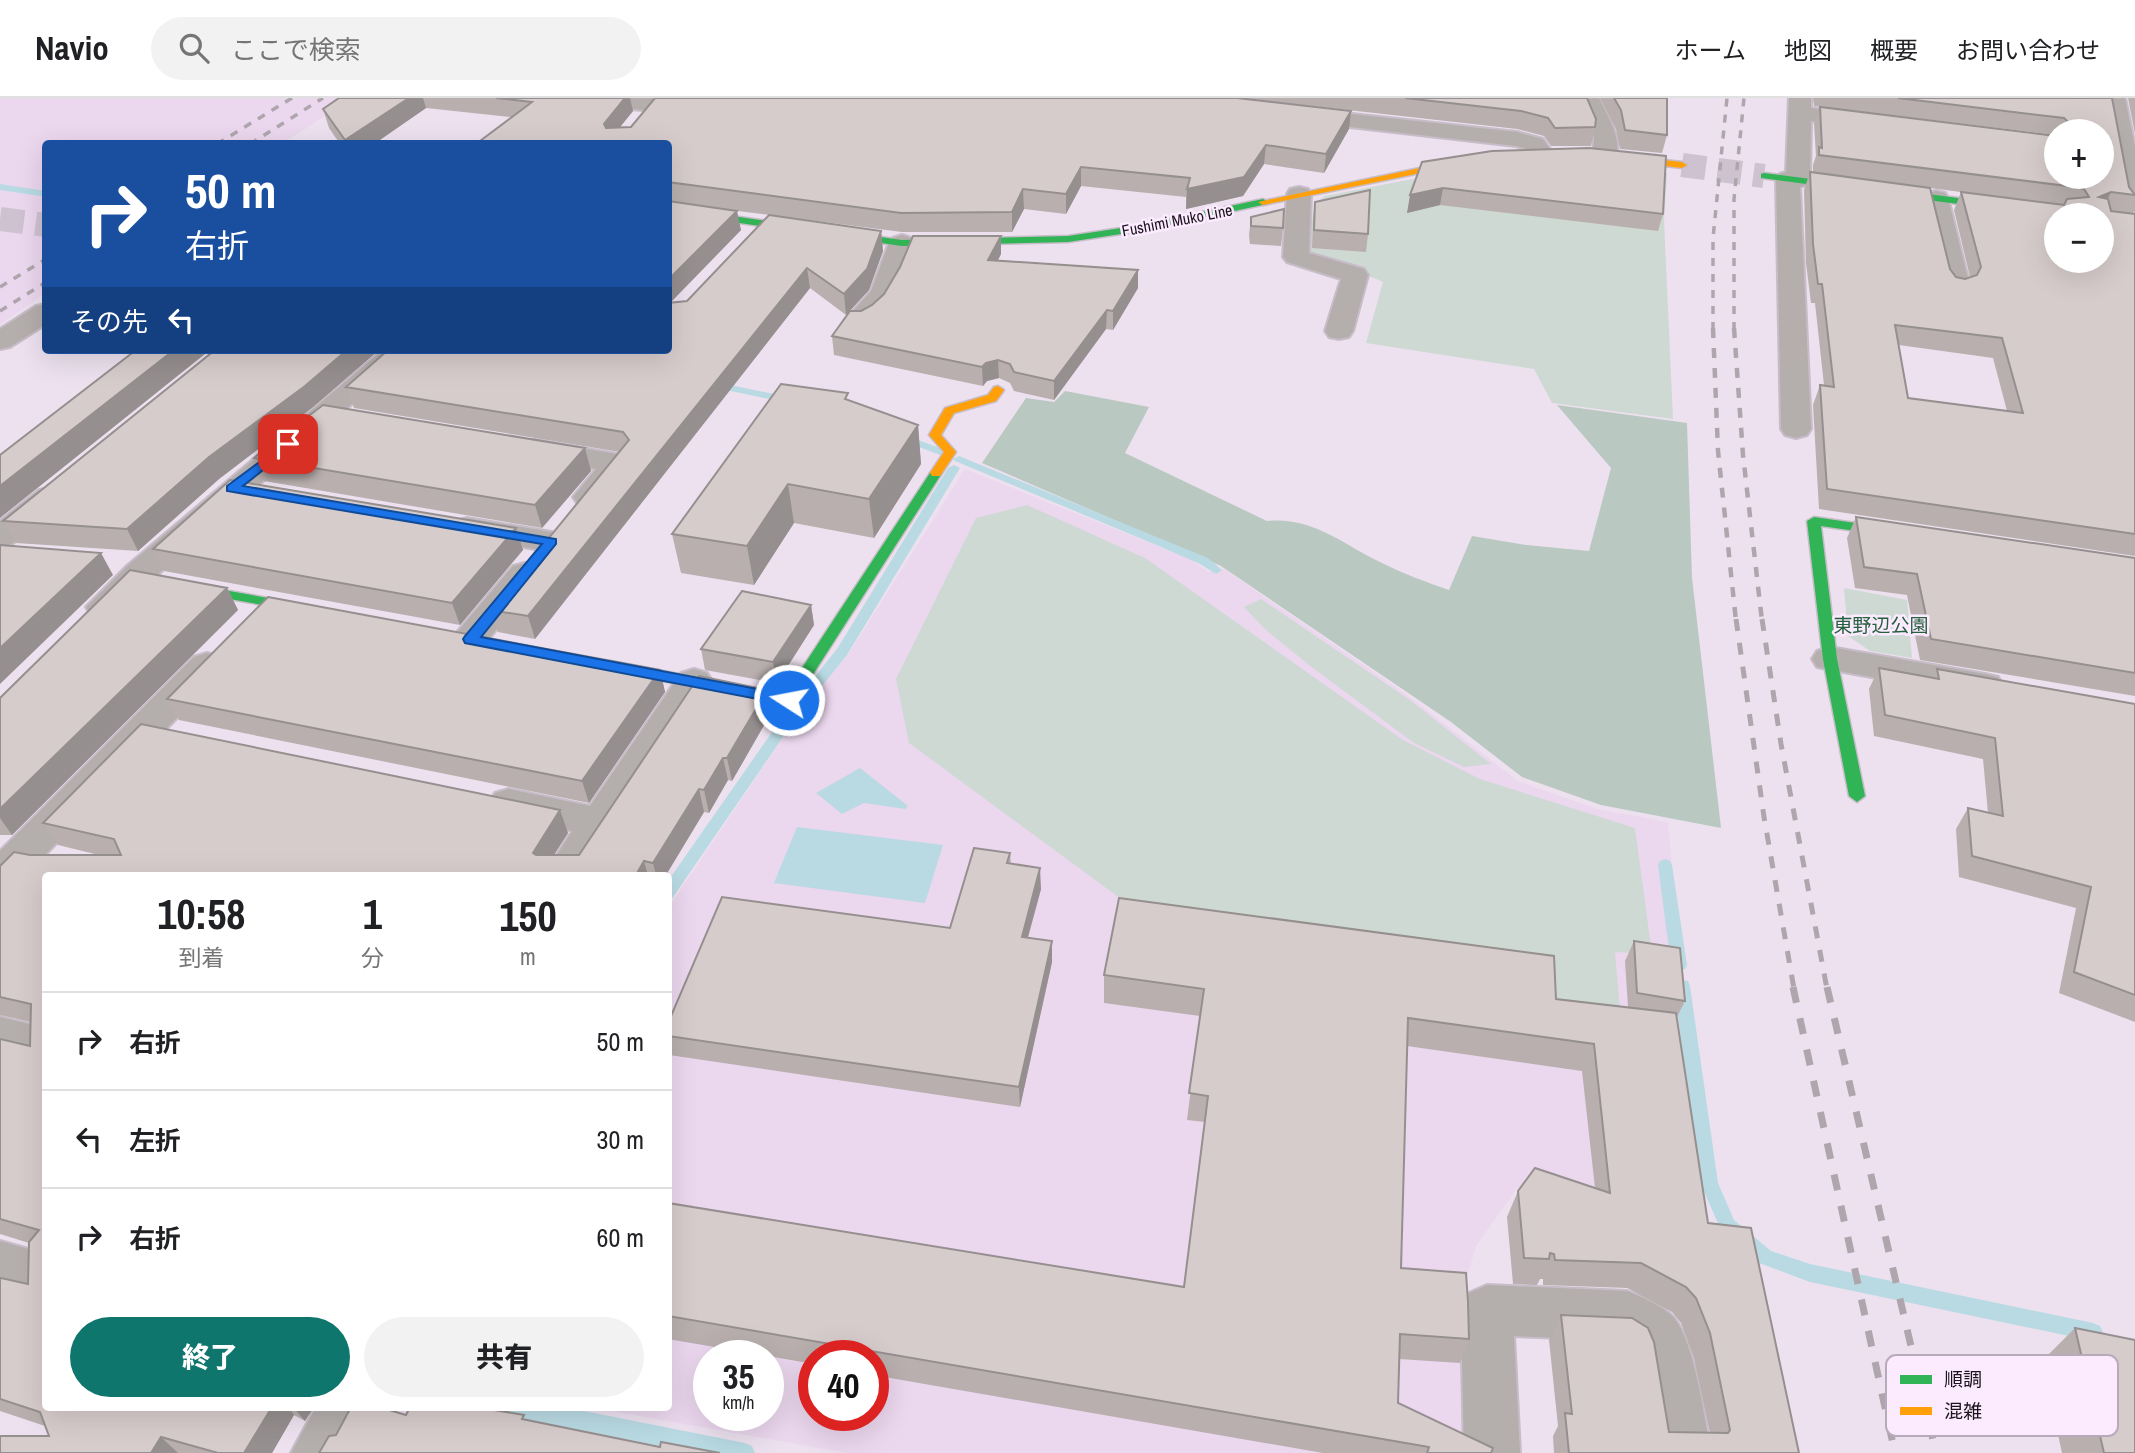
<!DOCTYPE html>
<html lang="ja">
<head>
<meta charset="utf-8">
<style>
	:root { --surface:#fff; --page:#f2f2f2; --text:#202124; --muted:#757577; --line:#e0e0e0; --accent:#0f766e }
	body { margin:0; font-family:"Archivo Narrow","Noto Sans JP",sans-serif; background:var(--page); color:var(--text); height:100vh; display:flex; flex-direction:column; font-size:26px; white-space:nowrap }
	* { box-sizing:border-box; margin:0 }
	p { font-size:23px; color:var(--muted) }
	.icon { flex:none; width:38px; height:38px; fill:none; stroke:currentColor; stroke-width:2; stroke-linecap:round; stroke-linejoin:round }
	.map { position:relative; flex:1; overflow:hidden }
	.drawer { position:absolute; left:42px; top:774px; width:630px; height:539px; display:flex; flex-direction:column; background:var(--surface); border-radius:7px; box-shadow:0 7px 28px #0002 }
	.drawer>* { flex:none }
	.hud { position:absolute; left:42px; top:42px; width:630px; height:214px; border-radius:7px; box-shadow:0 7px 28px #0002; background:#1a4fa0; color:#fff; overflow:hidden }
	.controls { position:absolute; left:2044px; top:21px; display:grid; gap:14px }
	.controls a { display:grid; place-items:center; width:70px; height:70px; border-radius:50%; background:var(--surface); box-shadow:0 7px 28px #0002; font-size:35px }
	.speed { position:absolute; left:693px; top:1242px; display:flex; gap:14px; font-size:35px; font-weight:700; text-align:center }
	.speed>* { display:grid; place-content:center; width:91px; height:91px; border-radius:50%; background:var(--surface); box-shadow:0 7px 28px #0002; line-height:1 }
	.speed small { font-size:18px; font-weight:400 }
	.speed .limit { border:10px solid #d22; background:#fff; color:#111 }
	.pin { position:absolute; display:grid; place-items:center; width:60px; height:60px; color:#fff; margin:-30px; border-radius:14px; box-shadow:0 4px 10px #0006 }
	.me { position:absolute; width:77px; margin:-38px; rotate:281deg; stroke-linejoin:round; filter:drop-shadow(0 0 5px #0008) }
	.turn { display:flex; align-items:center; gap:24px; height:147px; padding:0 28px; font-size:32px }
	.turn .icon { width:91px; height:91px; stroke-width:2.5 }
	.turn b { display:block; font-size:49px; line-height:60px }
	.then { display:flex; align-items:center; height:66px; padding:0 28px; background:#0003; gap:14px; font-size:26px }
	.eta { display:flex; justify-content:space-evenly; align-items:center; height:119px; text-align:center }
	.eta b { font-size:42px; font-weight:800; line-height:49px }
	.cta { display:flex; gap:14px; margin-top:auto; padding:14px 28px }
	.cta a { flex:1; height:80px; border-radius:42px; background:var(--accent); color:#fff; font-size:28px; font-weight:800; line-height:80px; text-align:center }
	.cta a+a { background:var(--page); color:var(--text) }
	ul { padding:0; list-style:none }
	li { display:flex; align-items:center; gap:21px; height:98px; padding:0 28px; border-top:2px solid var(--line) }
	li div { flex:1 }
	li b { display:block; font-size:26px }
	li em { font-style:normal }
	header { display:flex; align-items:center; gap:42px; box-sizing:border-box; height:98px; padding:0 35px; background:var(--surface); border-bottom:2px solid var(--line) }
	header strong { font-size:33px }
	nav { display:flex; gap:38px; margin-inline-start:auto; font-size:24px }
	.search { width:490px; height:63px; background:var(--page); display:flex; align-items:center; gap:18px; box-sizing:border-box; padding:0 24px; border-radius:38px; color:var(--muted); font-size:26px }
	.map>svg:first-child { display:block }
	.built { fill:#ebd7ee; fill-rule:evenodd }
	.green { fill:#ced9d4 }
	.forest { fill:#b9c8c0 }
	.water { fill:#b9dae3 }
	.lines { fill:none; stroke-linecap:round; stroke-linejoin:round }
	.stream { fill:#b9dae3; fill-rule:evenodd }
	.secondary-tunnel { stroke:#cec2d0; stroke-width:24; stroke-dasharray:24 12; stroke-linecap:butt }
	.street-casing { stroke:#c7bdc8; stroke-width:4 }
	.fast-casing { stroke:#c7bdc8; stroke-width:3 }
	.slow-casing { stroke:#c7bdc8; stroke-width:3 }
	.street { fill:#b4aead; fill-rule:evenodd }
	.fast { fill:#30b455; fill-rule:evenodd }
	.slow { fill:#ff9f0a; fill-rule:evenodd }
	.rail-far3 { stroke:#aea6ac; stroke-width:3.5; stroke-dasharray:8 8; stroke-linecap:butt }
	.rail-far2 { stroke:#aea6ac; stroke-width:4.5; stroke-dasharray:10 10; stroke-linecap:butt }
	.rail-far1 { stroke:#aea6ac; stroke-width:5; stroke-dasharray:12 12; stroke-linecap:butt }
	.rail { stroke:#aea6ac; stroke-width:7; stroke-dasharray:16 16; stroke-linecap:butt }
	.wall { fill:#b9afaf; fill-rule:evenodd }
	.shaded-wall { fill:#968f8f }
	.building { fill:#d7cccc; stroke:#968f8f; stroke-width:2; fill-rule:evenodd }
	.route { fill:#1a73e8; stroke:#114b97; stroke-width:2 }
	.labels { text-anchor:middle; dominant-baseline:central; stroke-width:5; stroke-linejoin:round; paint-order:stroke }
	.far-street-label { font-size:16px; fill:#1c141d; stroke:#fceaff }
	.park-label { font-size:19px; fill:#25603d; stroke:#fceaff }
	.key { fill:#fceaff; stroke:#b9aabb; stroke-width:2 }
	.key-label { font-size:19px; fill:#1c141d }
</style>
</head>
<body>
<header>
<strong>Navio</strong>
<div class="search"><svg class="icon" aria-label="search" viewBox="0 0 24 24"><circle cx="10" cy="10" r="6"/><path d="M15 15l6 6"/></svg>ここで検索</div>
<nav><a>ホーム</a><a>地図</a><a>概要</a><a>お問い合わせ</a></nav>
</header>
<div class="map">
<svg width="2135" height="1355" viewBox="0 0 2135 1355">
	<rect width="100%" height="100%" fill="#ede1ef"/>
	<!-- built -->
	<path class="built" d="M0,0H353L283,45L46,46L45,195L0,227Z
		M965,371L1192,462L1208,474L1224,471L1406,596L1518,683L1597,711L1668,724L1703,1141L1518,1089L1476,1148L1462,1196L1467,1337L1427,1355H847L590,1309H668L669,809L797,619L850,554ZM709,1258H768V1318H709ZM814,1258H873V1318H814Z"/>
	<!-- green -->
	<path class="green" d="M1608,69L1667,75L1664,122L1673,321L1552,305L1534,271L1366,245L1383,184L1332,162L1308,159L1314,106L1325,98L1464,71Z
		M1027,407L1145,460L1403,642L1480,681L1635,730L1652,856L1615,854L1621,923L1132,809L909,645L896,581L976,420Z
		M1844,490L1907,502L1912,560L1870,553L1848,538Z
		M1261,501L1410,602L1491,666L1464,669L1414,645L1309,567L1266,532L1244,509Z"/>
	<!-- forest -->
	<path class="forest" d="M1065,293L1149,309L1125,355L1267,423C1312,418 1344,447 1382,465C1404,476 1426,484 1449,492L1472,438L1526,447L1589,453L1611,370L1557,307L1687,325L1692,480L1721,730L1601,707L1522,679L1451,624L1221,468L982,365L1026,300L1054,304Z"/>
	<!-- water -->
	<path class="water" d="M860,670L908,708L905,711L864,705L842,716L816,695Z
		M797,729L943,747L925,805L774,785Z"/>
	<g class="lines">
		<!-- stream -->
		<path class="stream" d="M0,86L46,93V99L0,92Z
			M716,284L788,299L793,302L788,305L712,289L711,287Z
			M904,337L951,354L953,356L951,358H943L900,342V338Z
			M959,358L1208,460L1222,472L1216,476L1200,466L1161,449L955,363L953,361Z
			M954,367L960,370L847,557L794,623L673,799L668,801V783L784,617L837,551L948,370Z
			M1665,761L1670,763L1672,767L1687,867L1685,871L1679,873L1673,871L1671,867L1658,767L1660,763Z
			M1682,882L1688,883L1690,888L1718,1085L1734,1122L1771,1153L1810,1166L2093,1225L2100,1228L2103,1234L2100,1240L2093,1243L1810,1184L1759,1165L1722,1134L1700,1085L1674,888L1676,883Z
			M505,1309H564L745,1345L752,1348L755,1355H695L515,1319L508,1316Z"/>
		<!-- secondary-tunnel -->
		<path class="secondary-tunnel" d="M1682,67L1764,78
			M0,121L46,127"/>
		<defs>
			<path id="street" d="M581,0H654L663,6L660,11L652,13L592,7L584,5Z
				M1577,0H1599C1607,17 1626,46 1613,64H1597L1593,59L1594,39Z
				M1789,0H1811V10L1870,18L1878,20L1881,25L1878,30L1870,32L1811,23L1810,82L1806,87L1800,89L1811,331L1807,337L1796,340L1785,337L1781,331L1776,81L1780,76L1786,74Z
				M2103,0H2125L2135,49V114L2126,112L2123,107Z
				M1297,10L1517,34L1543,41L1554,57L1550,62H1534L1527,51L1516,48L1289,22L1286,17L1289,12Z
				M1299,89L1308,91L1311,96L1309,155L1364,171L1368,177L1353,233L1349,239L1339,241L1329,239L1325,233L1341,181L1287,164L1283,159L1287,96L1290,91Z
				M1936,93L1945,95L1948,100L1970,189L1966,195L1957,197L1948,195L1944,189L1924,100L1927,95Z
				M902,137L911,140L915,145C905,172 886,238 848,229L844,223L871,193L889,145L893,140Z
				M46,206V226L10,249L0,251V231L36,208Z
				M383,252H414L187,449L115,517L103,520L91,517L86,509L127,468Z
				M535,342L617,356L628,358L632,365L600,406L589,408L578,406L573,399L596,371L524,357L520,351L524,345Z
				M50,390L61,392L66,399L61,406L12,446L0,449V423L39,392Z
				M467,420L551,434L563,437L567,444L563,451L551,454L456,437L451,430L456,423Z
				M525,465L537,468L542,475L537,482L482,549L470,552L458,549L452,541L458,533L513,468Z
				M1830,549L1985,576L1998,579L2003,588L1998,597L1985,600L1817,569L1812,561L1817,553Z
				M207,555L220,559L225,567L220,575L14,789L0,793V753L194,559Z
				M694,571L707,575L712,583L586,777H544L572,733L495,715L489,705L495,695L509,691L590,708L681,575Z
				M0,919L46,930V968L0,957Z
				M0,1143L46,1156V1204L0,1191Z
				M1487,1187L1627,1193C1642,1199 1658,1206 1670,1216C1694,1235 1705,1324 1711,1355H1655L1642,1267L1636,1253L1619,1242L1514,1238L1520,1355H1464L1461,1212L1469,1195Z
				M316,1309H374L350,1355H291Z"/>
			<path id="fast" d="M1764,75L2066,114L2071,117L2056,119L1761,80V76Z
				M1263,101L1268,104L1267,106L1141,133L1068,144L902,148L668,115V109L902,142L1068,138L1141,127Z
				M936,371L942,375L794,606L789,607L610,573L603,568L610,563L785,596L930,375Z
				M1814,419L1904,432L1911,436L1904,440L1821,428L1837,561L1865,698L1857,704L1849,698L1823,561L1807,423Z
				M179,484L313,508L320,512L313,516L174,491L172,488Z"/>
			<path id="slow" d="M1616,57L1682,64L1687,67L1682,70L1613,62V58Z
				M1472,59L1475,60V64L1263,107L1258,104Z
				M998,288L1004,292L996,303L954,315L941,337L956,354L940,378H932L930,375L944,354L929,337L945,310L988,297L994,289Z"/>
		</defs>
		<!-- street casing -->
		<use href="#street" class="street-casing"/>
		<!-- fast casing -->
		<use href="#fast" class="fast-casing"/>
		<!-- slow casing -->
		<use href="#slow" class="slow-casing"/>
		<!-- street -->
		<use href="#street" class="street"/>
		<!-- fast -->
		<use href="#fast" class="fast"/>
		<!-- slow -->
		<use href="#slow" class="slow"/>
		<!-- rail-far3 -->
		<path class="rail-far3" d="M217,46L292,0
			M250,46L323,0
			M0,189L46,161
			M0,213L46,184
			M1713,232V140L1727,0
			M1734,232V101L1744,0"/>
		<!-- rail-far2 -->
		<path class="rail-far2" d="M1713,230L1718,353L1736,523
			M1734,230L1743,357L1762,523"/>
		<!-- rail-far1 -->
		<path class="rail-far1" d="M1736,521L1764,719L1794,891
			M1762,521L1781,646L1827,891"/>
		<!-- rail -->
		<path class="rail" d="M1793,889L1895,1355
			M1827,889L1936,1355"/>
	</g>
	<!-- wall -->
	<path class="wall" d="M339,0H630L633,13L620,29L1349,31L1324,75L1264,66L1243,98L1186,111V99L1081,88L1066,116L1024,111L1012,134H902L730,112L741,132L671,204L687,203L881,133L883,153L869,192L846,217L810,190L535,541L498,534L490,512L620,354L354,310L346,289L668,252V46L511,19L426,10L374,46H340L329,30L323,11Z
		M1240,0H1587L1595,29L1591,48H1551L1544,38L1517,31Z
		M1600,0H1668L1667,37L1662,55L1620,51L1616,31Z
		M1813,0H2112L2129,89L2133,95L2135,96V109L2132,116H2135V458L1819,411L1813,307L1820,287H1824L1815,205H1811L1806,165L1804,92L1810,74H1813V67L1816,58L1814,26L1820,9L2056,79L2102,33H2056V37L1814,8ZM1930,90L1961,94L1954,112L1970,179L1965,181L1956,179L1950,171ZM1899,247L1993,260L2007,313L1908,300Z
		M2128,0H2135V36Z
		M1422,64L1663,116L1658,133L1440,107L1407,115Z
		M1315,104L1368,136L1366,154L1312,150L1313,122Z
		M1251,119L1283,130L1281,148L1250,146L1249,137Z
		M1001,156L998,162L1138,172V190L1113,232L1106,231L1054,302L1014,293L1010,285L999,280L987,283L983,288L834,257L832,238L861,213Z
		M215,252H379L313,309L219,381L138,453L16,445L3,423Z
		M849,303L918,327L921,366L874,440L794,425L754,487L681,475L672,436Z
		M585,350L591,373L542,430L264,383L254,360Z
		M1856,419L2135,460V598L1920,562L1907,497L1855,490L1847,440Z
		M516,430L523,452L460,527L164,473L153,451Z
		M227,490L238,512L12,737H0V600Z
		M811,507L814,527L777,585L705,572L701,551Z
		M1879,570L1932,580L1937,571L2135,606V924L2059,895L2076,810L1959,779L1956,731L1968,710L1988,715L1983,661L1874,638L1869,591Z
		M660,572L665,594L589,705L179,622L167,601Z
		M771,615L732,683L728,682L709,715L704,714L666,777H46V1309H314L305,1323L294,1317L272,1355H0L49,1338L45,1328L0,1313V1181L28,1186L29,1145L0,1136V941L30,948L31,924L0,917V768L30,757H99L58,747L43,725L560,712L568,735L554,757H579Z
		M1010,755L1011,766L1041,791L1028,840L1052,843V864L1020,1009L669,957L668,925L950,830Z
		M1634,843L1685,903L1676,921L1708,1125L1799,1355H1554L1553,1338L1558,1328L1549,1242L1561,1217L1669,1334L1710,1335L1694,1260L1681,1225L1672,1214L1627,1190L1543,1187V1181H1540L1537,1187L1513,1186L1507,1119L1518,1093L1595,1090L1582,973L1407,948L1401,1170L1469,1241L1460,1265L1399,1261L1398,1305L1491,1355H1323L873,1277V1258H814V1266L668,1241V1105L1184,1189L1205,1024L1187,1022L1200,918L1104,905V877L1556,901L1628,909L1625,863Z
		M2075,1230L2135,1355H2062L2042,1263Z"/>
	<!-- shaded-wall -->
	<path class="shaded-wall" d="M409,0H423L426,10L374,46H346L345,42Z
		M625,0H630L633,13L608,44L604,26Z
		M1351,13L1349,31L1324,75L1326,56Z
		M1266,47L1264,66L1243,98L1186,111L1187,91Z
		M1081,69V88L1066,116V96Z
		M1443,90L1440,107L1407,115L1410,97Z
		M1023,91L1024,111L1012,134V114Z
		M2111,94L2102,112L2099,99Z
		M737,113L741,132L671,204L668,205V182Z
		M881,133L883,153L869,192L846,217L844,196Z
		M1001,138V156L989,180L988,162Z
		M807,170L810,190L535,541L528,518Z
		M1138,172V190L1113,232V213Z
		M1107,212L1106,231L1054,302V283Z
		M174,252H210L0,420V388Z
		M347,252H379L313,309L219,381L138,453L127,431L209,359Z
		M998,262L999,280L987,283L983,288L982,269L986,265Z
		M918,327L921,366L874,440L869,401Z
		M585,350L591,373L542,430L535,407Z
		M788,386L794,425L754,487L747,448Z
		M516,430L523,452L460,527L452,505Z
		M101,455L113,477L0,586V550Z
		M227,490L238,512L12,737L0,720V711Z
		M811,507L814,527L777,585L773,564Z
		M660,572L665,594L589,705L582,683Z
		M767,592L771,615L732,683L727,660Z
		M723,660L728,682L709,715L704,692Z
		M699,691L704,714L666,777H656L653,765Z
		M560,712L568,735L541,777L533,755Z
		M644,763L648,777H636Z
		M1040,770L1041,791L1022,860V839Z
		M1052,843V864L1020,1009L1019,989Z
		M272,1309H288L294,1317L272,1355H244Z
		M293,1309H314L305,1323Z
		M161,1339L178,1355H151Z"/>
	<!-- building -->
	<path class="building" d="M339,0H409L345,42L323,11Z
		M496,0H625L604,26L606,30L631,29L655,0H1237L1351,13L1326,56L1266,47L1244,79L1187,91L1190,80L1081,69L1066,96L1023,91L1012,114L901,115L668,84V46H476L532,4Z
		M1405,0H1587L1596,21L1595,29L1555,30L1548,20L1521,13Z
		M1614,0H1667V37L1625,32L1621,12Z
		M1898,0H2112L2129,89L2135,97L2111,94L2099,99L2108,101L2111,113L2135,116V436L1827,391L1820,287L1834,289L1822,186H1818L1813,146L1810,74L1930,90L1950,171L1956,179L1965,181L1977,177L1981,169L1961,94L2064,107L2067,101L2089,99L2084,91L2075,89L1819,57V49L1822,50L1820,9L2056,38V79H2102V33H2067V23L2064,20ZM2056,117H2102V163H2056ZM1895,227L2002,240L2023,315L1908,300Z
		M1589,50L1666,58L1663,116L1443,90L1410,97L1422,64L1492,53Z
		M1370,92L1368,136L1314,132L1315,104Z
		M668,103L737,113L668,182Z
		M1284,111L1283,130L1251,128V119Z
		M769,117L881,133L867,171L844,196L807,170L528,518L490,512L629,342L623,334L346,289L388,252H668V205L687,203Z
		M913,138H1001L988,162L1138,172L1113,213L1107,212L1054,283L1014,274L1010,266L998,262L986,265L982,269L832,238L850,213H861L872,207L884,196L900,169Z
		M136,252H174L0,388V357Z
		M215,252H347L305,288L209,359L127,431L3,423Z
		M781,286L848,295L845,301L918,327L869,401L788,386L747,448L672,436Z
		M323,307L585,350L535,407L254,360Z
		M230,382L516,430L452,505L153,451Z
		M1856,419L2135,460V575L1931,541L1917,476L1864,469Z
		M0,447L101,455L0,550Z
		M130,472L227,490L0,711V600Z
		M742,493L811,507L773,564L701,551Z
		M268,499L660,572L582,683L167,601Z
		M1879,570L1939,581L1937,571L2135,606V897L2074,874L2091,789L1972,758L1968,710L2003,718L1995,640L1885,617Z
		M699,578L767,592L727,660H723L704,692L699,691L653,765L644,763L636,777H46V1309H272L244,1355H218L161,1339L151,1355H0V1338H49L40,1314L0,1301V1181L1,1180L28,1186L29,1144L39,1132L0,1121V941L30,948L31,906L0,899V768L14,754L30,757H121L114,741L43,725L141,626L560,712L533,755L536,757H579Z
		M974,750L1010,755L1007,765L1040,770L1022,839L1052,843L1019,989L668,938V925L722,799L950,830Z
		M1119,800L1554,858L1556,901L1676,915L1708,1125L1751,1130L1799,1355H1569L1565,1315L1572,1316L1561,1217L1632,1220L1648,1230L1654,1244L1669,1334L1728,1335L1730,1332L1710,1235L1696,1200L1686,1189L1641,1165L1555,1162L1554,1156L1550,1155L1549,1161L1524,1160L1518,1093L1535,1070L1610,1095L1594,946L1408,920L1401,1170L1466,1175L1468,1204L1469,1241L1400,1236L1398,1305L1493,1350L1491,1355H1427L1429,1349L668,1218V1105L1184,1189L1208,998L1189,995L1204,891L1104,877Z
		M1634,843L1680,850L1685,903L1637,895Z
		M2075,1230L2135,1242V1355H2104Z
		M351,1309H379L406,1317L410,1309H477L524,1317L522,1321L660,1349L661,1344L720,1355H319L329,1338L336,1337Z"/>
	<!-- route -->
	<path class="route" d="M288,343L292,344V349L243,388L556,441V446L481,539L789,597L797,602L789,607L465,545L463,541L465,538L542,446L227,393V388Z"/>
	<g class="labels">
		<!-- far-street labels -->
		<g class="far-street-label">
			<text transform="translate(1177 122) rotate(-11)">Fushimi Muko Line</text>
		</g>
		<!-- park labels -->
		<g class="park-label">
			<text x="1881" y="527">東野辺公園</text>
		</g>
	</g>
	<!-- legend -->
	<rect x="1886" y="1257" width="232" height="81" rx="10" class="key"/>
	<rect x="1900" y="1277" width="32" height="9" fill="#30b455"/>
	<rect x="1900" y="1309" width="32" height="8" fill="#ff9f0a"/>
	<g class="key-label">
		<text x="1944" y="1288">順調</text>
		<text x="1944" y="1320">混雑</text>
	</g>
</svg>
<div class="controls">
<a>+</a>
<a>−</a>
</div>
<div class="speed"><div>35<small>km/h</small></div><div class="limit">40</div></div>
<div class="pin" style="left:288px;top:346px;background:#d93025"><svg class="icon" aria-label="arrive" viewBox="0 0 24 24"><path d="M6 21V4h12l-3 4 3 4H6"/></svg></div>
<svg class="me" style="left:789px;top:602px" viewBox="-20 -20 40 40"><circle r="17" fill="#1a73e8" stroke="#fff" stroke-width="3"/><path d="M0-11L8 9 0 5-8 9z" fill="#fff"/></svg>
<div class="hud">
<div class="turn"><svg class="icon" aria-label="right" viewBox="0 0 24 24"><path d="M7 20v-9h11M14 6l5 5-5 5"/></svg><div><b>50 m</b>右折</div></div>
<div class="then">その先<svg class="icon" aria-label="left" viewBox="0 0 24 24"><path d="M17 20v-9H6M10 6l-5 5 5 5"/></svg></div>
</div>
<section class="drawer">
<div class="eta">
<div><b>10:58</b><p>到着</p></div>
<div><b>1</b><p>分</p></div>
<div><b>150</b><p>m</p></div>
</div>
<ul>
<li><svg class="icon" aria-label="right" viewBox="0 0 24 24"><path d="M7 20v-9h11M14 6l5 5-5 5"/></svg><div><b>右折</b></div><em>50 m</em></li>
<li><svg class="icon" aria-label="left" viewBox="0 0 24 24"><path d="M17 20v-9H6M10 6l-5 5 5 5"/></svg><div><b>左折</b></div><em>30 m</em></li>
<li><svg class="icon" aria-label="right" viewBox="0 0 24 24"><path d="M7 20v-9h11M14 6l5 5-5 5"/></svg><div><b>右折</b></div><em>60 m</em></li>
</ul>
<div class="cta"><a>終了</a><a>共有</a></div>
</section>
</div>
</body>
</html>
